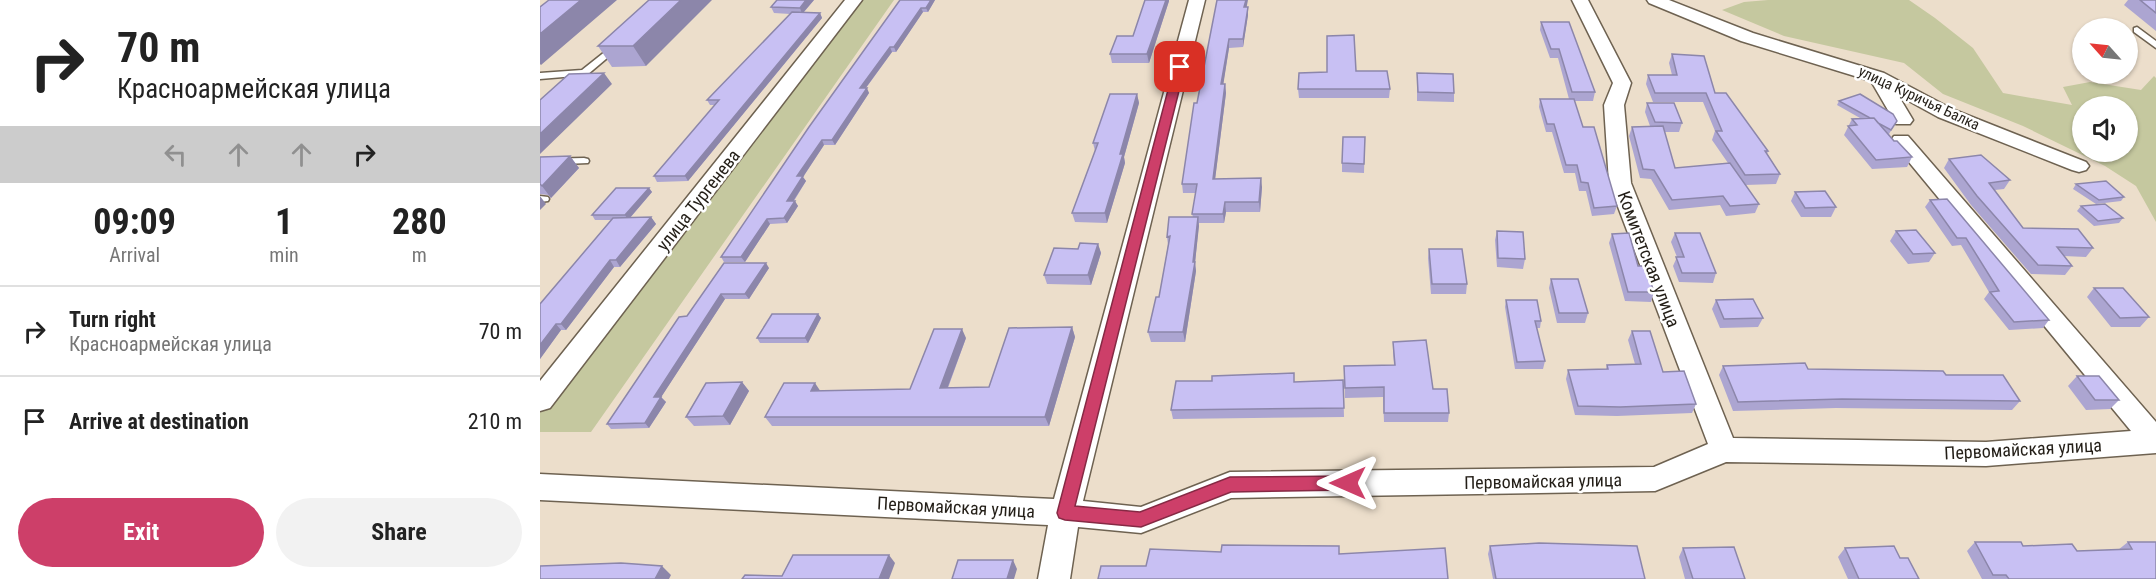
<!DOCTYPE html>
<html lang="en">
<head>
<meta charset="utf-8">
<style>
	:root { --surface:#fff; --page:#f2f2f2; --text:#222; --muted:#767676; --line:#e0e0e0; --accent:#cd3f69 }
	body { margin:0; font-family:"Roboto Condensed",sans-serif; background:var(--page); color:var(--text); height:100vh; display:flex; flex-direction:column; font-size:22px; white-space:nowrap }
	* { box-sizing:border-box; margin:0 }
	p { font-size:20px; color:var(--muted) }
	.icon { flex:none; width:33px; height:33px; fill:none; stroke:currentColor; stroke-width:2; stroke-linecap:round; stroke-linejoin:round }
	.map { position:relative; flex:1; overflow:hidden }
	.sheet { display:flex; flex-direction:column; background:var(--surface); width:540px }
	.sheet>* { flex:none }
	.top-card { background:#fff; color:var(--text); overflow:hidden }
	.needle { width:39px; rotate:297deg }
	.fabs { position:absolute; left:1532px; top:18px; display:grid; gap:12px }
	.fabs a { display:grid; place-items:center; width:66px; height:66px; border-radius:50%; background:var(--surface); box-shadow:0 2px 4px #0004; font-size:30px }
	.pin { position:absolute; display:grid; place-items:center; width:51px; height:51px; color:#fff; margin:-26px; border-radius:12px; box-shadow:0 3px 9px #0006 }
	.me { position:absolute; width:66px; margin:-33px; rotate:270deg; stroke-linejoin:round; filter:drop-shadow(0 0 4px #0008) }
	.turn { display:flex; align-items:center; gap:21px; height:126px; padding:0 18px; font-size:27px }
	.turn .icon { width:78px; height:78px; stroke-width:2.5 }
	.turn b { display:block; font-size:42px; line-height:51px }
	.lanes { display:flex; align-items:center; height:57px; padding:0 18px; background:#0003; justify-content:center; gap:30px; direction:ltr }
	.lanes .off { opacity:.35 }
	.eta { display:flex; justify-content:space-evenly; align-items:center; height:102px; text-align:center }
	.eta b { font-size:36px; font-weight:700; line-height:42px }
	.button { display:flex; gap:12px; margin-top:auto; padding:12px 18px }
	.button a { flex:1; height:69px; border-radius:36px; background:var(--accent); color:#fff; font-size:24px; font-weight:700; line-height:69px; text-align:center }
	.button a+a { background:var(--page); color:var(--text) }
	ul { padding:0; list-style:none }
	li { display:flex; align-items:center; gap:18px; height:90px; padding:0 18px; border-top:2px solid var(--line) }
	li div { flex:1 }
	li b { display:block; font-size:22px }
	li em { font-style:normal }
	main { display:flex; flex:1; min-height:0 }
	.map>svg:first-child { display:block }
	.green { fill:#c5c89f; fill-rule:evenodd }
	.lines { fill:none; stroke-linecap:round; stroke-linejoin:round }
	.lane-casing { stroke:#6e6251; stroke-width:3 }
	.street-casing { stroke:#6e6251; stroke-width:3 }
	.lane { fill:#fff; fill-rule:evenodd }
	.street { fill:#fff; fill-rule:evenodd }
	.wall { fill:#aca5d1 }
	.shaded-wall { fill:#8c86aa }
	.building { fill:#c8c0f3; stroke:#8c86aa; stroke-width:1.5 }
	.route { fill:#cd3f69; stroke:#852944; stroke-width:1.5 }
	.labels { text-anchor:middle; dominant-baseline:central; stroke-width:5; stroke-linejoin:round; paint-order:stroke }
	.far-street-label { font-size:15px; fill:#231e17; stroke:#fff }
	.street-label { font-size:18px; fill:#231e17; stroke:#fff }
</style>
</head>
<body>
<main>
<section class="sheet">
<div class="top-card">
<div class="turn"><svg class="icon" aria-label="right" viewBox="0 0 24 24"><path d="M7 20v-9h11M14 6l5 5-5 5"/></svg><div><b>70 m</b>Красноармейская улица</div></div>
<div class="lanes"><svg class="icon off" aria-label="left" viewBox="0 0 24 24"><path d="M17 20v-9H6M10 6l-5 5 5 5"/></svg><svg class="icon off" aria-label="ahead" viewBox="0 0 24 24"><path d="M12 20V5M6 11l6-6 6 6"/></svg><svg class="icon off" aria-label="ahead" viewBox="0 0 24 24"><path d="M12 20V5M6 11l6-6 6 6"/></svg><svg class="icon" aria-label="right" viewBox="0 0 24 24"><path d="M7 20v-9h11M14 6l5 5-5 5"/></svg></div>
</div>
<div class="eta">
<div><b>09:09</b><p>Arrival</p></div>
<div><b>1</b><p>min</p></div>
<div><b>280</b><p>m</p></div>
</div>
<ul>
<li><svg class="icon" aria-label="right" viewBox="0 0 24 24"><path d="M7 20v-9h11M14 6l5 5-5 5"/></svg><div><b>Turn right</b><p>Красноармейская улица</p></div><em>70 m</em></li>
<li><svg class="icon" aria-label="arrive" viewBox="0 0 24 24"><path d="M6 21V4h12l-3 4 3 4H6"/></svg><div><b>Arrive at destination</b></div><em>210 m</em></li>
</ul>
<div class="button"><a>Exit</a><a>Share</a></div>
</section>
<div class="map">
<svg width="1616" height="579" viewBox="0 0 1616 579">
	<rect width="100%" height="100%" fill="#ecdecb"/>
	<!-- green -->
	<path class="green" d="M320,0H354L51,432H0V413Z
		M1228,0H1369L1395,18L1433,48L1463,93L1532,105L1523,87L1550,82L1601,90L1614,76L1616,78V222L1596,186L1565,166L1483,126L1403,94L1364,63L1244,36L1182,10L1204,2ZM1542,106H1587V152H1542Z"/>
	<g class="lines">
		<defs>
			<path id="lane" d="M1597,27L1616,41V48L1594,32V28Z
				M76,43L79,44V48L47,75L0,79V73L42,70Z
				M44,158L48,159L49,161L48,163L0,165V159Z
				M0,196L8,197L9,199L8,201L0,202Z"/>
			<path id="street" d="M305,0H322L10,408L0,411V381Z
				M649,0H665L543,501L601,507L690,472L1114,467L1168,444L1069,183L1064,105L1073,83L1032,0H1048L1091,83L1084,105L1091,183L1193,438L1446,442L1591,431L1354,144L1351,140L1354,136H1368L1616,422V453L1446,466L1186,462L1115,491L691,498L601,533L538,527L530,579H498L508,525L0,500V474L514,499Z
				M1107,0H1129L1213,33L1344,73L1412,109L1546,162L1549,166L1546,170L1539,172L1532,170L1398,117L1358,95L1373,120L1370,124H1356L1331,81L1201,41L1109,3Z"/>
		</defs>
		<!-- lane casing -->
		<use href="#lane" class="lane-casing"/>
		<!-- street casing -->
		<use href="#street" class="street-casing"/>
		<!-- lane -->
		<use href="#lane" class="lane"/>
		<!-- street -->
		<use href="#street" class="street"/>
	</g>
	<!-- wall -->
	<path class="wall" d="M109,0L106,66L72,67L58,46Z
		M274,0L264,12L280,13L282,18L148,181L117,182L114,176L175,105H170L167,100L250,14L234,13L231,7Z
		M360,0H395L388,12H383L356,52H352L326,88L329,93L295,145H284L263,177L266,181L254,201L258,206L247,223L230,224L205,262H184L181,257Z
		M605,0H629V1L609,63H572L570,54L593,36Z
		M677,0L707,7L708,15L703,47L689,48L683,84H685L686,93L675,179L722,187L720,212H686L684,223H659L655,263L656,271L645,342H611L608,332L619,297L628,245L627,237L653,217L652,214L656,193H643L642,184Z
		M1588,0H1616V31L1584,5Z
		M1001,22L1055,92L1053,101H1034L1043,127L1077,206L1074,214L1052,216L1046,191H1039L1035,173H1024L1012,132H1006L999,107L1000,99H1029L1018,58H1010L1000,30Z
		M1132,54L1175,93L1228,151L1227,154L1240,174L1236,184L1205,185L1219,204L1215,213L1186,216L1180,205L1129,210L1111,179L1100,178L1089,136L1092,127L1110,126L1105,112L1107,103L1142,123L1139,132H1124L1135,168L1188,163L1172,140L1175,131L1163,102H1113L1106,84L1108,75H1132L1129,63Z
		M816,71L850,89L849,98H759L758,89L787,72Z
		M877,73L914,93V102L877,101Z
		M597,94L599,103L584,157L585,163L567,223L535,222L532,213L555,151L553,143Z
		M1299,101L1357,121L1349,134L1354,141L1372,157L1367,167L1332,169L1304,135L1312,119L1320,118L1297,105Z
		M825,137L824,173L802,172V163Z
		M30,156L39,168L11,198L8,195L0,194V157Z
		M1409,159L1470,180L1464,189L1455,190L1483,228L1553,248L1546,257L1524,256L1532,266L1525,275L1491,274L1431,205L1404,168Z
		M1536,184L1584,197L1581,201L1556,204L1533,189Z
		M109,188L112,192L90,218L111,217L116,224L80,267H74L26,330H21L0,359V304L71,220H55L52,215Z
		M1255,192L1296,207L1291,217H1261L1251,201Z
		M1390,200L1509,320L1503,328L1469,330L1444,299L1449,292L1421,245L1412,246L1385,207Z
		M1541,206L1583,218L1579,223L1554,226L1537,211Z
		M957,231L985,259L983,269L957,267L955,240Z
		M1356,231L1395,253L1389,262L1368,264L1350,241Z
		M1135,233L1176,273L1173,283L1139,282L1133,266L1137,257L1131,242Z
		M1072,234L1114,292L1111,302L1085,301L1069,243Z
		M558,244L561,253L551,285L507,284L504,275L538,249Z
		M889,249L927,284L926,294H891L888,258Z
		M184,263L229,268L209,299H185L121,397L126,402L109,428L71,429L67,424L147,316Z
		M1011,279L1048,313L1045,323H1017L1009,288Z
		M1554,288L1609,317L1600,327H1571L1547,297Z
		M966,300L1001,321L1000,328H996L1005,361L1003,369H975L965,307Z
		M1176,300L1223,318L1218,327L1180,328L1172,309Z
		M278,314L281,318L268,343H220L217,338Z
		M532,327L535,337L509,426H232L225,417L281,391L370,389L426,338L408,388L449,387Z
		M1092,331L1123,372L1156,404L1152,413L1077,416L1035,415L1026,379L1028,370L1066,369L1067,365L1095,364L1088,340Z
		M853,342L893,389L909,413L908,422H844L843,397L805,398L804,366L854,365L853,351Z
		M1183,366L1406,375L1480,401L1472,410L1296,408L1193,411L1179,375Z
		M1537,376L1579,400L1570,409L1546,410L1528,386Z
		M803,380L804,417L633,419L631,410L755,382Z
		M202,382L209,391L190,425L154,426L146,417Z
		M1435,542L1537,551L1578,550L1588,542L1616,579H1442L1427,551Z
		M950,546L1105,579H953L948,554Z
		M1143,548L1205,579H1145L1139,557Z
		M1305,548L1360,558L1379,579H1308L1298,557Z"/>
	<!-- shaded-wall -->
	<path class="shaded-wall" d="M41,0H77L1,65L0,64V34Z
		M141,0H172L106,66L93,46Z
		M266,0H274L262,14L260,8Z
		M391,0H395L388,12L386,8Z
		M626,0H629V1L609,63L607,54Z
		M706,0H708L705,15L704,7Z
		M708,7V15L703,47V39Z
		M381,8L383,12L356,52L354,47Z
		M280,13L282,18L148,181L145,176Z
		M689,39V48L682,93L681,84Z
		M350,47L352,52L322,93L320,88Z
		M64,73L72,84L0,154V134Z
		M685,84L686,93L674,188L673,179Z
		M327,88L329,93L295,145L292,140Z
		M597,94L599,103L584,157L585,163L567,223L565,213L580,154Z
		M282,140L284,145L263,177L266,181L250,206L247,201L257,176Z
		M30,156L39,168L11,198L2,186Z
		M721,178L722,187L720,212L719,202Z
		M109,188L112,192L88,220L85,215Z
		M0,196L6,204L0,210Z
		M255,201L258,206L247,223L244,218Z
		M685,202L686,212L684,223L683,214Z
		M111,217L116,224L80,267L76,260Z
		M658,217L659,226L655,263L656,271L645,342L643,332Z
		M227,219L230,224L205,262L201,257Z
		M558,244L561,253L551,285L548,275Z
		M70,260L74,267L26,330L21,324Z
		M226,263L229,268L209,299L205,294Z
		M181,294L185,299L118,402L114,397Z
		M278,314L281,318L268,343L265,338Z
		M16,324L21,330L0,359V345Z
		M532,327L535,337L509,426L505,417Z
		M422,329L426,338L404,397L400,388Z
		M202,382L209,391L190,425L183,416Z
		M275,383L281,392L271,391Z
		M121,397L126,402L109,428L105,423Z
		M349,555L355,563L349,579H339Z
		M473,560L477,569L474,579H467Z
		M122,566L131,575L129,579H115Z"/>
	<!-- building -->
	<path class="building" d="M9,0H41L0,34V7Z
		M109,0H141L93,46H58Z
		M237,0H266L260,8L231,7Z
		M360,0H391L386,8H381L354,47H350L320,88H327L292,140H282L257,176H263L247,201H255L244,218L227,219L201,257H181L269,127Z
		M605,0H626L607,54H570L577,36H593Z
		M677,0H706L704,7H708L703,39H689L681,84H685L673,179L721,178L719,202H685L683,214H652L657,184H642L654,103H657Z
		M1600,0H1616V13Z
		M252,12L280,13L145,176H114L179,100H167Z
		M1001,22H1029L1055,92H1032L1019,49H1011Z
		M814,35L816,71H847L850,89H758L759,73L787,72V36Z
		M1132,54L1164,56L1175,93H1186L1228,151H1225L1240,174L1205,175L1176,131H1182L1166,93H1115L1108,75H1137Z
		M64,73L0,134V100L29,74Z
		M877,73L913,74L914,93L878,92Z
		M570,94H597L580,154H583L565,213H532L558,143H553Z
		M1320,94L1353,114L1357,121L1351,130L1338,123L1334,118H1330L1299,101Z
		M1000,99H1034L1043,127H1054L1077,206L1054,208L1048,183L1041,182L1037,165H1026L1014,124H1007Z
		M1107,103H1134L1142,123L1115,122Z
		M1334,118L1354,141H1357L1372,157L1336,160L1308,126L1317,125L1312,119Z
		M1123,126L1135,168L1190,163L1219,204L1190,206L1183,196L1132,200L1114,170L1103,169L1092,127Z
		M803,137H825L824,164L802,163Z
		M1441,155L1470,180L1449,183L1483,228L1538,229L1553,248L1517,247L1532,266L1498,265L1437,196L1409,159Z
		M30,156L2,186L0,184V157Z
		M1566,181L1584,197L1559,200L1536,184Z
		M76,188H109L85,215H52Z
		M1285,191L1296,207L1265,208L1255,192Z
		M1407,199L1509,320L1474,322L1450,292L1459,291L1426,238H1417L1390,200Z
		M1565,204L1583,218L1558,221L1541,206Z
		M111,217L76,260H70L21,324H16L0,345V304L73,218Z
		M629,217H658L653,262H655L643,332H608L616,297H619L630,236L627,237Z
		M1376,230L1395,253L1373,254L1356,231Z
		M957,231L983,232L985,259L958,258Z
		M1089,233L1098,266H1105L1114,292H1088L1072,234Z
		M1135,233H1160L1176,273H1142L1136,257H1144Z
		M540,243L558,244L548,275H504L514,248L538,249Z
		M889,249H922L927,284H892Z
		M184,263H226L205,294H181L114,397H121L105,423L67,424L139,317L147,316Z
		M1011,279H1038L1048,313H1019Z
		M1554,288H1583L1609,317L1580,318Z
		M1213,299L1223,318L1184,319L1176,300Z
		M966,300H997L1001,321H995L1005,361L977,362Z
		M232,314H278L265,338H217Z
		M532,327L505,417H225L244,383H275L271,391L370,389L394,329H422L400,388L449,387L469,328Z
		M1092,331H1110L1123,372L1144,371L1156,404L1080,407L1038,406L1028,370L1068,369L1067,365L1101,364Z
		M886,340L893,389H907L909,413H844V387L805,388L804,366L855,365L853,342Z
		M1265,363L1268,369L1403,371L1406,375H1463L1480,401L1302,399L1198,402L1183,366Z
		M754,373V382L803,380L804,408L631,410L636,381H672V376Z
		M1537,376H1559L1579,400H1555Z
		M202,382L183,416L146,417L166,383Z
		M1435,542H1481L1483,546L1532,544L1537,551L1592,549L1588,542H1616V579H1469L1466,575H1453Z
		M999,543L1097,546L1105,579H956L950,546Z
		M682,545L799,546V554L905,548L908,579H558L561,566H606L610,549L681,552Z
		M1354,546L1360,558H1368L1379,579H1319L1305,548Z
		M1194,547L1205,579H1153L1143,548Z
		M253,555H349L339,579H202L205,575L242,576Z
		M418,560H473L467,579H412Z
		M81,563L122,566L115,579H0V566Z"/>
	<!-- route -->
	<path class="route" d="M640,64L645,67L535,506L600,512L690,477L808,476L814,478L816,483L814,488L808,490L691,492L601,527L525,520L519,518L517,513L634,67Z"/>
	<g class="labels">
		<!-- far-street labels -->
		<g class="far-street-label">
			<text transform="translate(1379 98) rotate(25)">улица Куричья Балка</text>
		</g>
		<!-- street labels -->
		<g class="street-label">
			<text transform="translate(158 200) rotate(-52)">улица Тургенева</text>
			<text transform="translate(1109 259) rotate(69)">Комитетская улица</text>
			<text transform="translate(1483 449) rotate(-3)">Первомайская улица</text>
			<text transform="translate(1003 481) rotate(-1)">Первомайская улица</text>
			<text transform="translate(416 507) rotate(3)">Первомайская улица</text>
		</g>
	</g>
</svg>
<div class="fabs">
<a><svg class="needle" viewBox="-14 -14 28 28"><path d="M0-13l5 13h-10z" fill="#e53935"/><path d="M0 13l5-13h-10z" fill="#767676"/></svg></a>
<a><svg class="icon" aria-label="sound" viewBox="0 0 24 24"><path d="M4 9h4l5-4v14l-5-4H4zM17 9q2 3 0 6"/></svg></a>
</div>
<div class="pin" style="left:640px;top:67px;background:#d93025"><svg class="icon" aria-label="arrive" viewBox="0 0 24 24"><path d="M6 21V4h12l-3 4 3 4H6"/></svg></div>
<svg class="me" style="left:808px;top:483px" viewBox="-20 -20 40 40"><path d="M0-17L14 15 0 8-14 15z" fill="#cd3f69" stroke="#fff" stroke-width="4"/></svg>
</div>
</main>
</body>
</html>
